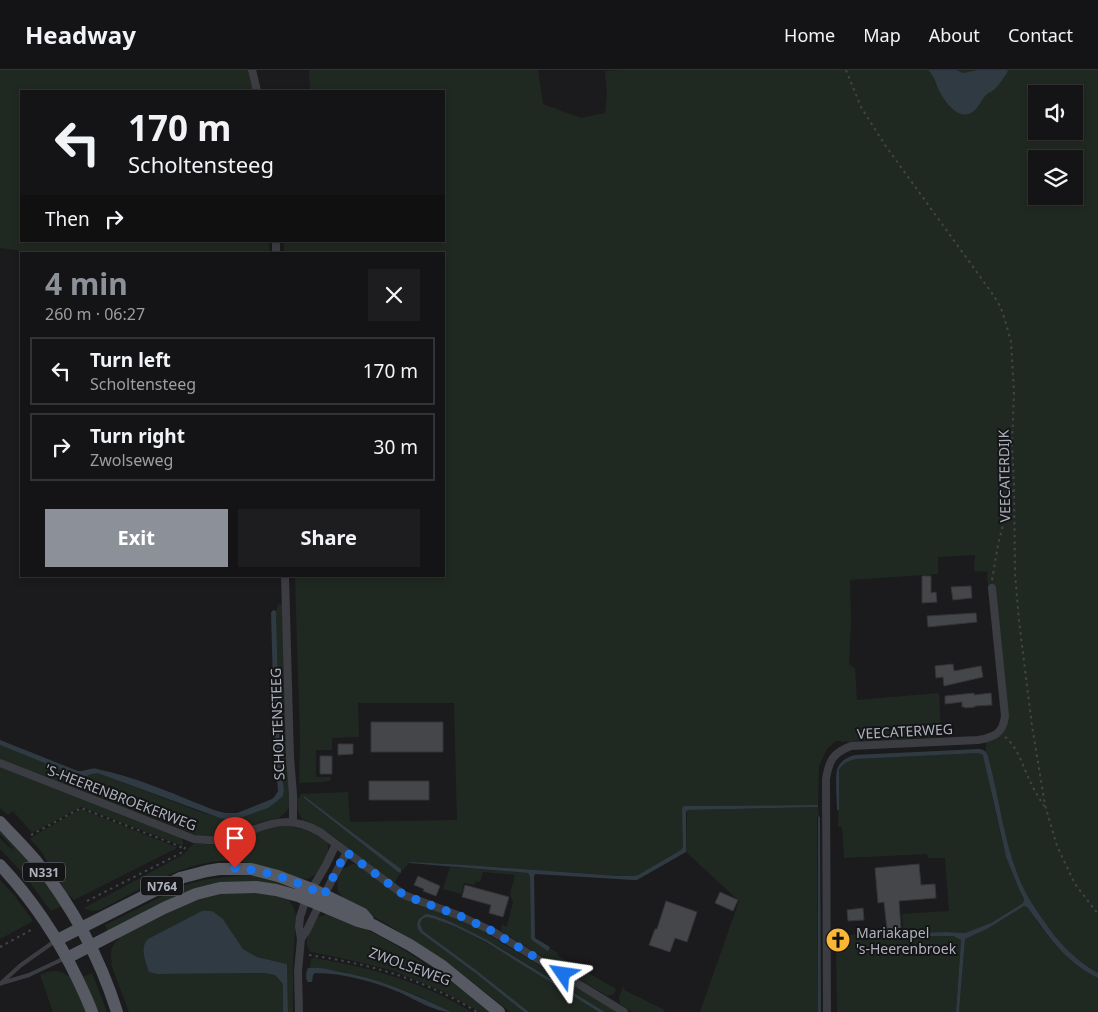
<!DOCTYPE html>
<html lang="en">
<head>
<meta charset="utf-8">
<style>
	:root { --surface:#141416; --page:#1d1d1f; --text:#f1f3f6; --muted:#9d9ea1; --line:#333335; --accent:#8c9099 }
	body { margin:0; font-family:"Noto Sans",sans-serif; background:var(--page); color:var(--text); height:100vh; display:flex; flex-direction:column; font-size:19px; white-space:nowrap }
	* { box-sizing:border-box; margin:0 }
	p { font-size:16px; color:var(--muted) }
	.icon { flex:none; width:28px; height:28px; fill:none; stroke:currentColor; stroke-width:2; stroke-linecap:round; stroke-linejoin:round }
	.map { position:relative; flex:1; overflow:hidden }
	.details { position:absolute; left:20px; top:182px; width:425px; height:325px; display:flex; flex-direction:column; background:var(--surface); border-radius:0px; box-shadow:0 2px 8px #0003,0 0 0 1px var(--line) }
	.details>* { flex:none }
	.guide { position:absolute; left:20px; top:20px; width:425px; height:152px; border-radius:0px; box-shadow:0 2px 8px #0003,0 0 0 1px var(--line); background:#141416; color:var(--text); overflow:hidden }
	.controls { position:absolute; left:1028px; top:15px; display:grid; gap:10px }
	.controls a { display:grid; place-items:center; width:55px; height:55px; border-radius:0px; background:var(--surface); box-shadow:0 2px 8px #0003,0 0 0 1px var(--line); font-size:25px }
	.pin { position:absolute; display:grid; place-items:center; width:42px; height:42px; color:#fff; margin:-51px -21px; border-radius:50% 50% 50% 0; rotate:-45deg; box-shadow:0 0 5px #0007 }
	.pin .icon { rotate:45deg }
	.me { position:absolute; width:55px; margin:-28px; rotate:302deg; stroke-linejoin:round; filter:drop-shadow(0 0 4px #0008) }
	.turn { display:flex; align-items:center; gap:18px; height:105px; padding:0 25px; font-size:22px }
	.turn .icon { width:65px; height:65px; stroke-width:2.5 }
	.turn b { display:block; font-size:35px; line-height:42px }
	.then { display:flex; align-items:center; height:48px; padding:0 25px; background:#0003; gap:10px; font-size:19px }
	.round { display:grid; place-items:center; flex:none; width:52px; height:52px; border-radius:0px; background:var(--page) }
	.overview { display:flex; align-items:center; justify-content:space-between; height:85px; padding:0 25px }
	h1 { font-size:30px; font-weight:700; line-height:38px; color:var(--accent) }
	.cta { display:flex; gap:10px; margin-top:auto; padding:10px 25px }
	.cta a { flex:1; height:58px; border-radius:0px; background:var(--accent); color:#fff; font-size:20px; font-weight:700; line-height:58px; text-align:center }
	.cta a+a { background:var(--page); color:var(--text) }
	ul { padding:0; list-style:none }
	li { display:flex; align-items:center; gap:15px; height:68px; margin:0 10px 8px; padding:0 15px; border:2px solid var(--line); border-radius:0px }
	li div { flex:1 }
	li b { display:block; font-size:19px }
	li em { font-style:normal }
	header { display:flex; align-items:center; gap:30px; box-sizing:border-box; height:70px; padding:0 25px; background:var(--surface); border-bottom:1px solid var(--line) }
	header strong { font-size:24px }
	nav { display:flex; gap:28px; margin-inline-start:auto; font-size:18px }
	.map>svg:first-child { display:block }
	.green { fill:#202921; fill-rule:evenodd }
	.water { fill:#2f3a42 }
	.building { fill:#44464a; stroke:#343439 }
	.lines { fill:none; stroke-linecap:round; stroke-linejoin:round }
	.path { stroke:#414449; stroke-width:2; stroke-dasharray:2.5 4; stroke-linecap:butt }
	.lane { stroke:#3b3d42; stroke-width:4 }
	.street { stroke:#3b3d42; stroke-width:8 }
	.primary { stroke:#575a62; stroke-width:12 }
	.route { stroke:#1a73e8; stroke-width:9; stroke-dasharray:0 16.2 }
	.labels { text-anchor:middle; dominant-baseline:central; stroke-width:4; stroke-linejoin:round; paint-order:stroke }
	.shield { fill:#151518; stroke:#7f838c; stroke-width:1 }
	.shield-label { font-size:12px; font-weight:bold; fill:#adb2bd }
	.street-label { font-size:14px; fill:#adb2bd; stroke:#151518 }
	.poi-label { font-size:14px; fill:#adb2bd; stroke:#151518; text-anchor:start }
</style>
</head>
<body>
<header>
<strong>Headway</strong>
<nav><a>Home</a><a>Map</a><a>About</a><a>Contact</a></nav>
</header>
<div class="map">
<svg width="1098" height="942" viewBox="0 0 1098 942">
	<rect width="100%" height="100%" fill="#1b1b1d"/>
	<!-- green -->
	<path class="green" d="M0,0H248L253,21H21V171H269L270,184H23L17,180L0,178Z
		M309,0H538L543,34L581,48L605,43L607,24L605,1L622,0H1098V903C1073,888 1057,871 1041,847C1035,837 1028,828 1023,817C1004,779 998,730 989,688L986,682V672C1000,667 1005,664 1008,648L994,515H988L987,506L988,502L974,501L975,485L938,487V504L850,510L851,552L849,594L855,598L857,630L939,623L941,667L850,672L836,671L827,679L819,696L818,735L684,736L683,777L681,780L638,805L632,806H618L467,795L410,792L402,801L401,799L304,726V728L398,802L400,803L395,812H392L329,763L302,749L298,742L297,728L300,727V724L348,722L350,752L457,750L454,633H358L359,667L332,668V680H316V707H331V710L325,712L299,713L300,669L295,506H444V184H284V171H444V21H310ZM1036,24H1074V61H1036ZM1036,89H1074V126H1036Z
		M278,534L282,535L290,734L287,741L279,748L264,751L229,764L221,766L212,767L197,765L0,689V675L79,707C87,708 92,703 100,704L203,743L225,749H235L268,738L275,733L283,726L284,720L280,689L276,541Z
		M979,683H982L984,687L996,745L1006,787L1019,819L1024,829L1023,833L991,853L965,863L946,862L906,863L953,866L961,870L956,942H837L836,867L903,858L902,844L949,841L945,788H928L927,784L844,788L842,757H838L839,702C841,694 848,691 856,689Z
		M0,697L180,767L183,771V776L81,737L32,763L13,741L8,745L0,738Z
		M816,737H818L819,746L817,747L818,942H700L739,831L686,782L687,740Z
		M81,739L176,777L177,778L74,830L66,822L41,781L30,769L35,765Z
		M287,756C298,757 321,763 327,771C332,778 323,798 317,803C313,807 308,809 303,809C284,803 264,795 244,792C196,783 141,819 100,840L91,841L84,838L181,786C186,783 191,774 195,773C197,773 202,774 203,774C211,775 219,775 227,773C248,769 264,756 287,756Z
		M0,759L25,787L62,836L51,841L22,802L0,779V768L11,779L13,778L0,764Z
		M352,794L358,795L361,797L403,828L455,848L482,861L617,942H605L503,879L449,851L430,845H423L420,847L417,854L419,861L474,902L524,942H510L452,896L432,883L387,854L345,831L338,821L337,812L341,800Z
		M450,797L528,803L530,807L531,864V869L533,871L548,880L549,878L558,883L557,885L616,919L614,924L607,926L501,861L502,854L506,857L507,856L513,832L510,824L515,805L483,802L480,812L476,811L474,815L464,813L461,824L443,819Z
		M249,805L260,806L294,816L292,822L237,814L109,864L105,855L185,815L208,809Z
		M0,810L14,825L33,851L0,869Z
		M257,820L289,830L294,838L296,845L293,894V942H288L287,894L257,887L243,879L223,849L149,902L157,904L264,903L275,905L283,914V942H129L111,894L112,893C109,882 112,874 120,868V866L199,826Z
		M1024,836L1027,837C1046,865 1066,893 1098,908V942H959L965,869L987,859Z
		M328,844C389,864 440,903 491,942H480L442,921L391,900L350,890L311,882C303,874 308,865 312,856C314,854 315,851 316,849C319,846 324,845 328,844Z
		M427,847C443,850 458,858 473,866C517,888 558,916 599,942H529L476,900L423,861C418,855 420,849 427,847Z
		M314,888C373,898 420,911 472,942H451L421,927L377,911L345,902L310,898L311,889Z
		M54,901L61,902L70,907L86,942H53L40,905L47,902Z
		M92,903L107,942H97L83,907Z
		M623,917L625,918L624,920L665,940L664,942H632L620,934L619,927Z"/>
	<!-- water -->
	<path class="water" d="M928,0H956L963,3L978,0H1008L1007,3C1003,8 1000,14 995,19C993,21 988,23 986,25C981,30 979,37 974,41C961,52 947,35 941,24C935,15 937,9 928,0Z
		M273,540L276,541L280,689L284,720L283,726L275,733L268,738L240,748L229,750L220,748L100,704C92,702 87,708 79,707L0,675V670L78,701C85,702 90,697 97,699C137,707 176,725 214,740L225,743H237L272,729L275,726L278,721L275,686L271,543Z
		M978,679C984,679 986,681 988,686C999,726 1003,769 1019,808C1025,823 1034,837 1044,851C1058,872 1075,890 1098,903V908C1063,891 1049,866 1027,837L1024,836L987,859L965,869L959,942H956L961,870L953,866H904L903,865L906,863L946,862L965,863L991,853L1023,833L1024,829L1019,819L1006,787L983,685L979,683L856,689C848,691 843,693 839,700V740H837C837,731 835,708 837,700C839,692 847,687 855,685Z
		M304,726L401,799V803L398,802L304,728Z
		M818,735V737H816L688,740L686,742V782L637,810H633L535,804L534,807L535,868L550,877L548,881L533,871L531,869L530,807L528,803L409,793L410,792L467,795L618,806H632L638,805L681,780L683,777L682,738L684,736Z
		M818,746L820,747L821,942H818Z
		M202,841H212L223,849L243,879L257,887L287,894L288,942H283V914L275,905L264,903L157,904L149,902C146,891 139,878 148,869Z
		M427,844L435,846L449,851L487,870L605,942H599L486,872L454,856L435,849L427,847L422,849L420,854L423,861L476,900L529,942H524L474,902L421,863C414,856 417,847 427,844Z
		M308,898C317,897 327,899 335,901C376,907 414,924 451,942C435,942 416,930 401,923C375,912 344,903 315,903L313,905L312,912H308C305,909 306,902 308,898Z"/>
	<!-- building -->
	<path class="building" d="M922,506H931V523L936,522L937,532L922,533Z
		M971,516L972,528L953,530L951,517Z
		M976,543L977,552L928,557L927,546Z
		M953,594L954,601L981,596L983,607L944,616L943,607L936,608L935,596Z
		M974,623V625L991,623L992,635L975,636V637L965,638V637H962V632L945,634V626Z
		M371,652H443V682H371Z
		M338,674H353V684L338,685Z
		M320,686H332V704H320Z
		M369,711H429V730H369Z
		M919,794L921,815L935,814L936,828L899,831L901,859L887,860L884,832L878,833L875,798Z
		M418,806L440,816L436,826L423,821L424,819L414,815Z
		M465,815L509,827L503,847L489,843L491,835L462,827Z
		M720,822L738,830L733,841L715,833Z
		M666,831L697,842L687,872L675,868L670,882L649,875L655,859H657Z
		M863,838L864,850L848,851L847,840Z"/>
	<g class="lines">
		<!-- path -->
		<path class="path" d="M846,0L861,37L885,75L994,226L1001,238L1005,250L1011,272L1014,322L1012,374L1014,415L1015,503L1019,551L1032,656L1045,735L1057,776L1075,814L1098,844
			M992,510L998,475L1010,426L1013,420
			M1005,667C1018,677 1023,697 1030,711C1034,720 1039,728 1044,736
			M31,765L81,738L179,776L184,779
			M87,831L181,783L187,775
			M0,877L31,860
			M309,885C370,894 424,909 477,942"/>
		<!-- lane -->
		<path class="lane" d="M2,913L29,905L65,888
			M0,914L21,895L55,871"/>
		<!-- street -->
		<path class="street" d="M252,0L257,21
			M276,171V184
			M285,506L290,688L293,724V752
			M0,693L194,769C204,770 214,771 224,770C233,768 242,764 250,761C277,750 294,748 320,762L404,825L460,846L492,861L624,942
			M301,869L307,860L324,825L347,782
			M299,942L298,901L301,869L299,857L300,847L306,829L326,795L336,774
			M827,942L826,709C829,690 833,683 851,676L978,670C994,667 1003,664 1005,646L992,518"/>
		<!-- primary -->
		<path class="primary" d="M0,752C12,765 25,778 36,791C72,836 100,888 117,942
			M0,795C32,829 58,868 78,910C83,921 88,931 92,942
			M57,870L180,808L207,801L219,799H251L278,806L312,819L363,844L368,850
			M67,888L164,838L196,824L220,818L256,817L276,820L298,826L320,835L358,851L373,855L410,875L441,895L499,942"/>
	</g>
	<g class="lines">
		<!-- route -->
		<path class="route" d="M235,798C267,800 296,811 324,825L346,782L404,825L460,846L492,861L563,904"/>
	</g>
	<!-- icons -->
	<defs>
		<symbol id="church-disc" viewBox="-11 -11 22 22"><circle r="9.5" fill="#fbb635" stroke="#151518"/><path d="M-1.2-6h2.4v3.5h3.3v2.4h-3.3V6h-2.4V-.1h-3.3v-2.4h3.3Z" fill="#111"/></symbol>
	</defs>
	<g fill-rule="evenodd">
		<use href="#church-disc" x="824" y="856" width="28" height="28"/>
	</g>
	<g class="labels">
		<!-- shield labels -->
		<g class="shield">
			<rect x="23" y="792.5" width="42" height="19" rx="4"/>
			<rect x="141" y="806.5" width="42" height="19" rx="4"/>
		</g>
		<g class="shield-label">
			<text x="44" y="802">N331</text>
			<text x="162" y="816">N764</text>
		</g>
		<!-- street labels -->
		<g class="street-label">
			<text transform="translate(1004 406) rotate(-91)">VEECATERDIJK</text>
			<text transform="translate(277 654) rotate(-92)">SCHOLTENSTEEG</text>
			<text transform="translate(905 661) rotate(-3)">VEECATERWEG</text>
			<text transform="translate(121 727) rotate(21)">'S-HEERENBROEKERWEG</text>
			<text transform="translate(410 896) rotate(20)">ZWOLSEWEG</text>
		</g>
		<!-- poi labels -->
		<g class="poi-label">
			<text x="856" y="862">Mariakapel<tspan x="856" dy="16">'s-Heerenbroek</tspan></text>
		</g>
	</g>
</svg>
<div class="controls">
<a><svg class="icon" aria-label="sound" viewBox="0 0 24 24"><path d="M4 9h4l5-4v14l-5-4H4zM17 9q2 3 0 6"/></svg></a>
<a><svg class="icon" aria-label="layers" viewBox="0 0 24 24"><path d="M12 4l9 5-9 5-9-5zM3 14l9 5 9-5"/></svg></a>
</div>
<div class="pin" style="left:235px;top:798px;background:#d93025"><svg class="icon" aria-label="arrive" viewBox="0 0 24 24"><path d="M6 21V4h12l-3 4 3 4H6"/></svg></div>
<svg class="me" style="left:563px;top:904px" viewBox="-20 -20 40 40"><path d="M0-17L14 15 0 8-14 15z" fill="#1a73e8" stroke="#fff" stroke-width="4"/></svg>
<div class="guide">
<div class="turn"><svg class="icon" aria-label="left" viewBox="0 0 24 24"><path d="M17 20v-9H6M10 6l-5 5 5 5"/></svg><div><b>170 m</b>Scholtensteeg</div></div>
<div class="then">Then<svg class="icon" aria-label="right" viewBox="0 0 24 24"><path d="M7 20v-9h11M14 6l5 5-5 5"/></svg></div>
</div>
<section class="details">
<div class="overview"><div><h1>4 min</h1><p>260 m · 06:27</p></div><a class="round"><svg class="icon" aria-label="close" viewBox="0 0 24 24"><path d="M6 6l12 12M18 6L6 18"/></svg></a></div>
<ul>
<li><svg class="icon" aria-label="left" viewBox="0 0 24 24"><path d="M17 20v-9H6M10 6l-5 5 5 5"/></svg><div><b>Turn left</b><p>Scholtensteeg</p></div><em>170 m</em></li>
<li><svg class="icon" aria-label="right" viewBox="0 0 24 24"><path d="M7 20v-9h11M14 6l5 5-5 5"/></svg><div><b>Turn right</b><p>Zwolseweg</p></div><em>30 m</em></li>
</ul>
<div class="cta"><a>Exit</a><a>Share</a></div>
</section>
</div>
</body>
</html>
